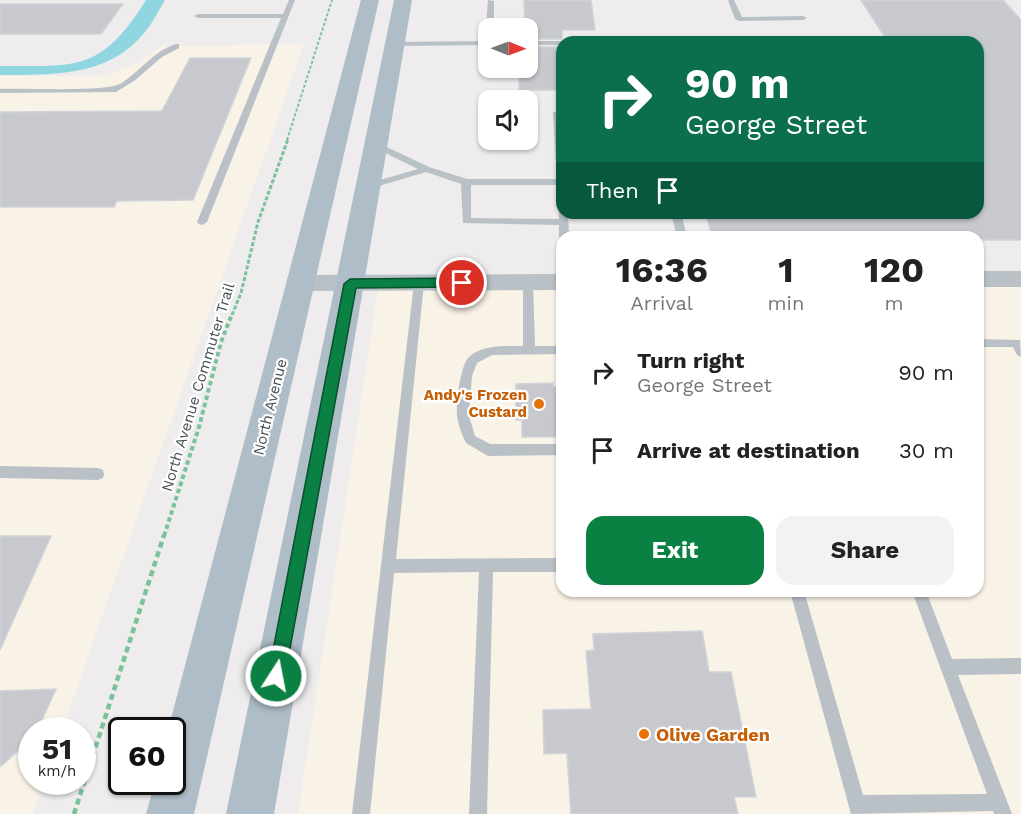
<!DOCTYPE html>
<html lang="en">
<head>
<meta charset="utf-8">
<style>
	:root { --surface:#fff; --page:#f2f2f2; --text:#222; --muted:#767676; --accent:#0b8043 }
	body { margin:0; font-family:"Work Sans",sans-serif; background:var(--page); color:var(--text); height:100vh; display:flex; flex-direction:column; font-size:22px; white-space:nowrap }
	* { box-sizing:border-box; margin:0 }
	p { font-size:20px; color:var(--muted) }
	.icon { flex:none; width:33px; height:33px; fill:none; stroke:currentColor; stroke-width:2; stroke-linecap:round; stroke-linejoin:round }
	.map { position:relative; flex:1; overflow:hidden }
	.side { position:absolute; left:556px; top:231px; width:428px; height:366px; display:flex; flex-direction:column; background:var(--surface); border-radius:18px; box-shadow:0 2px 4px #0004 }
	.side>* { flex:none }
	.hud { position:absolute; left:556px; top:36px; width:428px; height:183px; border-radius:18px; box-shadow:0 2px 4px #0004; background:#0b6e4f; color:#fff; overflow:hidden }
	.needle { width:39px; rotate:91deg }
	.fabs { position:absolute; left:478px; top:18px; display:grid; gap:12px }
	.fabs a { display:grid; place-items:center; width:60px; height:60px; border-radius:12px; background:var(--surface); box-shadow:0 2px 4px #0004; font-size:30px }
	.speed { position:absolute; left:18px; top:717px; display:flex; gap:12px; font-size:30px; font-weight:700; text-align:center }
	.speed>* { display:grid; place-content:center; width:78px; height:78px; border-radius:50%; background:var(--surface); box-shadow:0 2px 4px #0004; line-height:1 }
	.speed small { font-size:15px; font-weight:400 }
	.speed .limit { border:3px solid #111; border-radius:9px; background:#fff; color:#111 }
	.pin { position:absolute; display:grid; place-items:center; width:51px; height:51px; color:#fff; margin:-26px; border:3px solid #fff; border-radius:50%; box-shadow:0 2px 6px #0007 }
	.me { position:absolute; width:66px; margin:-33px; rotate:11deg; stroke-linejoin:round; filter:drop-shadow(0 0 4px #0008) }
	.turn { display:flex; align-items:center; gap:21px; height:126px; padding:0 30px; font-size:27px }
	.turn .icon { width:78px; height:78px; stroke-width:2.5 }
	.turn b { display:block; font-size:42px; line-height:51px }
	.then { display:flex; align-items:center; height:57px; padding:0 30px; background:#0003; gap:12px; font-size:22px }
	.eta { display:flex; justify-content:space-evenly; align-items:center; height:102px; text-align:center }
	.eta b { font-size:36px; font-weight:700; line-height:42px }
	.action { display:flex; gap:12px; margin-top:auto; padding:12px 30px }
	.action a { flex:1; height:69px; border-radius:18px; background:var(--accent); color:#fff; font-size:24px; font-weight:700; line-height:69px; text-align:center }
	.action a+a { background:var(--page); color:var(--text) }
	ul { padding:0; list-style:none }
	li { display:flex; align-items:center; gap:18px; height:78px; padding:0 30px }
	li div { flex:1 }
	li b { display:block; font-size:22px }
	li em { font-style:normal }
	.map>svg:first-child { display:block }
	.commercial { fill:#f9f2e6 }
	.water { fill:#90d6e1 }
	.building { fill:#c7c9ce; stroke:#d0d3d7; stroke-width:1.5 }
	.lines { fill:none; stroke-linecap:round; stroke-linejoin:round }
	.path-far3 { stroke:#7ac299; stroke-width:2; stroke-dasharray:3 2; stroke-linecap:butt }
	.path-far2 { stroke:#7ac299; stroke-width:3; stroke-dasharray:4 2; stroke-linecap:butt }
	.path-far1 { stroke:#7ac299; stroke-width:4; stroke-dasharray:4.5 3; stroke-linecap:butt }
	.path { stroke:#7ac299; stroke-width:4.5; stroke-dasharray:6 4; stroke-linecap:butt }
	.service { fill:#b9c1c7; fill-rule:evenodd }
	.minor { fill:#b9c1c7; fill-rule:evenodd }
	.primary { fill:#aebdc8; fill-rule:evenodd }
	.route { fill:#0b8043; stroke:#07532c; stroke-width:1.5 }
	.food-dot { fill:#e8710a; stroke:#fff; stroke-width:2 }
	.labels { text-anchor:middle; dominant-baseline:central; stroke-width:4.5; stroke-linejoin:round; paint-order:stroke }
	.street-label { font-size:15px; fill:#465057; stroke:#fff }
	.food-label { font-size:15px; font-weight:bold; fill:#c56008; stroke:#fff; text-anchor:end }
	.near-food-label { font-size:18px; font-weight:bold; fill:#c56008; stroke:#fff; text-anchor:start }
</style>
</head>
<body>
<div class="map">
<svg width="1021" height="814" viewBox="0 0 1021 814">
	<rect width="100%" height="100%" fill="#eeecec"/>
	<!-- commercial -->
	<path class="commercial" d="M304,44L62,730H32V782H44L32,814H0V76H104L140,62L162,46Z
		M978,281H1021V814H298L378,290L562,287V591H978Z"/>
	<!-- water -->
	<path class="water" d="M146,0H165C159,10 153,22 145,32C109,77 53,75 0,75V66C77,66 101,72 146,0Z"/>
	<!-- building -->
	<path class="building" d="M524,0H591L595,30H562V39H528V28H525Z
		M861,0H1003L1021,20V240H978V237H712L706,213H978V42H888Z
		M0,4H123L101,34H0Z
		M528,47H562V90H519V68H528Z
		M190,58H251L193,200L117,201L114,207H0V112L162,111Z
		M553,383V387H562V437H522V420H516V384Z
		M0,536H51L0,650Z
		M702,631L709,672H731L756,797H734L738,814H571L567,753L544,754L543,710L591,709L586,651L594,650L593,634Z
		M56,689L42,720L36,730H32L30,740L0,767V691Z"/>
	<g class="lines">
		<!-- path-far3 -->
		<path class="path-far3" d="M287,140L332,0"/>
		<!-- path-far2 -->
		<path class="path-far2" d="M232,315L241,293L258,222L288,139"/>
		<!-- path-far1 -->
		<path class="path-far1" d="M164,536L199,427L221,342L232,314"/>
		<!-- path -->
		<path class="path" d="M74,814L164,535"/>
		<!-- service -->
		<path class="service" d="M289,0H295L207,222L202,225L199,224L197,222L281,18H198L194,16L198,14H283Z
			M488,0L494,1V28L489,30L486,28Z
			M728,0H734L742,17L803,16L807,18L803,20L739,21L735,19Z
			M489,41V45L394,46L390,44L394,42Z
			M528,41H562L565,42H562V45H528Z
			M176,44H179V48L162,57L134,81L116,92L0,93V89C23,88 104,92 120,84C140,72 153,51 176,44Z
			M553,112H562V116H560L562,139V213H568L569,237H562V240L559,237V225L463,223L461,184L426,172L369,189L364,186L366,184L418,169L373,147L372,145L376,142L429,167L467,179H557ZM471,185H558L559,219L471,218Z
			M671,213H681L687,237H677Z
			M528,278L533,282L535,346H562V354L492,355L477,363L472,376L469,416L475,436L490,444H562V455L488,456L466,443C462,435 458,424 457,416C456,403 460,366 469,357C482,344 507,346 523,346V282Z
			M419,279L424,283L396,559L562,558V572H493L487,814H469L479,572L394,573L370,814H352L414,283Z
			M978,339L1020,340L1021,357L1017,355L1013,347H978Z
			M0,466L98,468L103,470L104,474L103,478L98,480L0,478Z
			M790,591H804L863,795L987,794L912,591H926L952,659L1021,658V674L958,675L1012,814H994L993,811L851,814Z"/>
		<!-- minor -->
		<path class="minor" d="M978,271H1021V287H978Z
			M562,274V290L301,291L293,289L290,283L293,277L301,275Z"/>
		<!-- primary -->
		<path class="primary" d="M361,0H379L194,814H146L155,782H172V730H168Z
			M394,0H412L274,814H226Z"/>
	</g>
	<!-- route -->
	<path class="route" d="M462,278L468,283L462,287L356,288L285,676L283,682L276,685L270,682L268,676L344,284L350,279Z"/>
	<!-- markers -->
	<g class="food-dot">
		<circle cx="539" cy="404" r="6"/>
		<circle cx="644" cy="734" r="6"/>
	</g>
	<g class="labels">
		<!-- street labels -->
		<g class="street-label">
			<text transform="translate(198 387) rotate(-73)">North Avenue Commuter Trail</text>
			<text transform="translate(270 407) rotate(-76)">North Avenue</text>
		</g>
		<!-- food labels -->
		<g class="food-label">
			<text x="527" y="395">Andy's Frozen<tspan x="527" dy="17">Custard</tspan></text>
		</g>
		<!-- near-food labels -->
		<g class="near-food-label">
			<text x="656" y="734">Olive Garden</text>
		</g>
	</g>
</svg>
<div class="fabs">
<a><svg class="needle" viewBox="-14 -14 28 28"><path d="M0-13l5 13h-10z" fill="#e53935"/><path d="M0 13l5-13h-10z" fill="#767676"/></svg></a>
<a><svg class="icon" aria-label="sound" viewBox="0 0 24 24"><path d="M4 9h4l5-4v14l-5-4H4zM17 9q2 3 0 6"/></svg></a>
</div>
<div class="speed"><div>51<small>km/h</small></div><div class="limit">60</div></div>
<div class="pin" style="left:462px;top:283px;background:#d93025"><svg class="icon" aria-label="arrive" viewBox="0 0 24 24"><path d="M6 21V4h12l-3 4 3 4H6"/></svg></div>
<svg class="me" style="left:276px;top:676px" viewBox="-20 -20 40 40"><circle r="17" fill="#0b8043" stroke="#fff" stroke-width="3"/><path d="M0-11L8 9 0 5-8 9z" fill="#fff"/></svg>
<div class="hud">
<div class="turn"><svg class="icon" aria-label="right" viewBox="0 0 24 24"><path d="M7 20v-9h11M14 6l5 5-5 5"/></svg><div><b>90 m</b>George Street</div></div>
<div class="then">Then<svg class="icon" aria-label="arrive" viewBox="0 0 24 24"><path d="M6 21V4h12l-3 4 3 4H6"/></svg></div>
</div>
<section class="side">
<div class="eta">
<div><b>16:36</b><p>Arrival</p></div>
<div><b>1</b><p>min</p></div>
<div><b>120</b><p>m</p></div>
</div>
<ul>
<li><svg class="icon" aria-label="right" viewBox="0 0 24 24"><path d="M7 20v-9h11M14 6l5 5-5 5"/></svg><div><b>Turn right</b><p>George Street</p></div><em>90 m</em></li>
<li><svg class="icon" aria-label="arrive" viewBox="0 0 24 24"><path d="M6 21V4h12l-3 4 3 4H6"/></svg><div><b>Arrive at destination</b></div><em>30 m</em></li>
</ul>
<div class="action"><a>Exit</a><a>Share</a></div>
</section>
</div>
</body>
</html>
